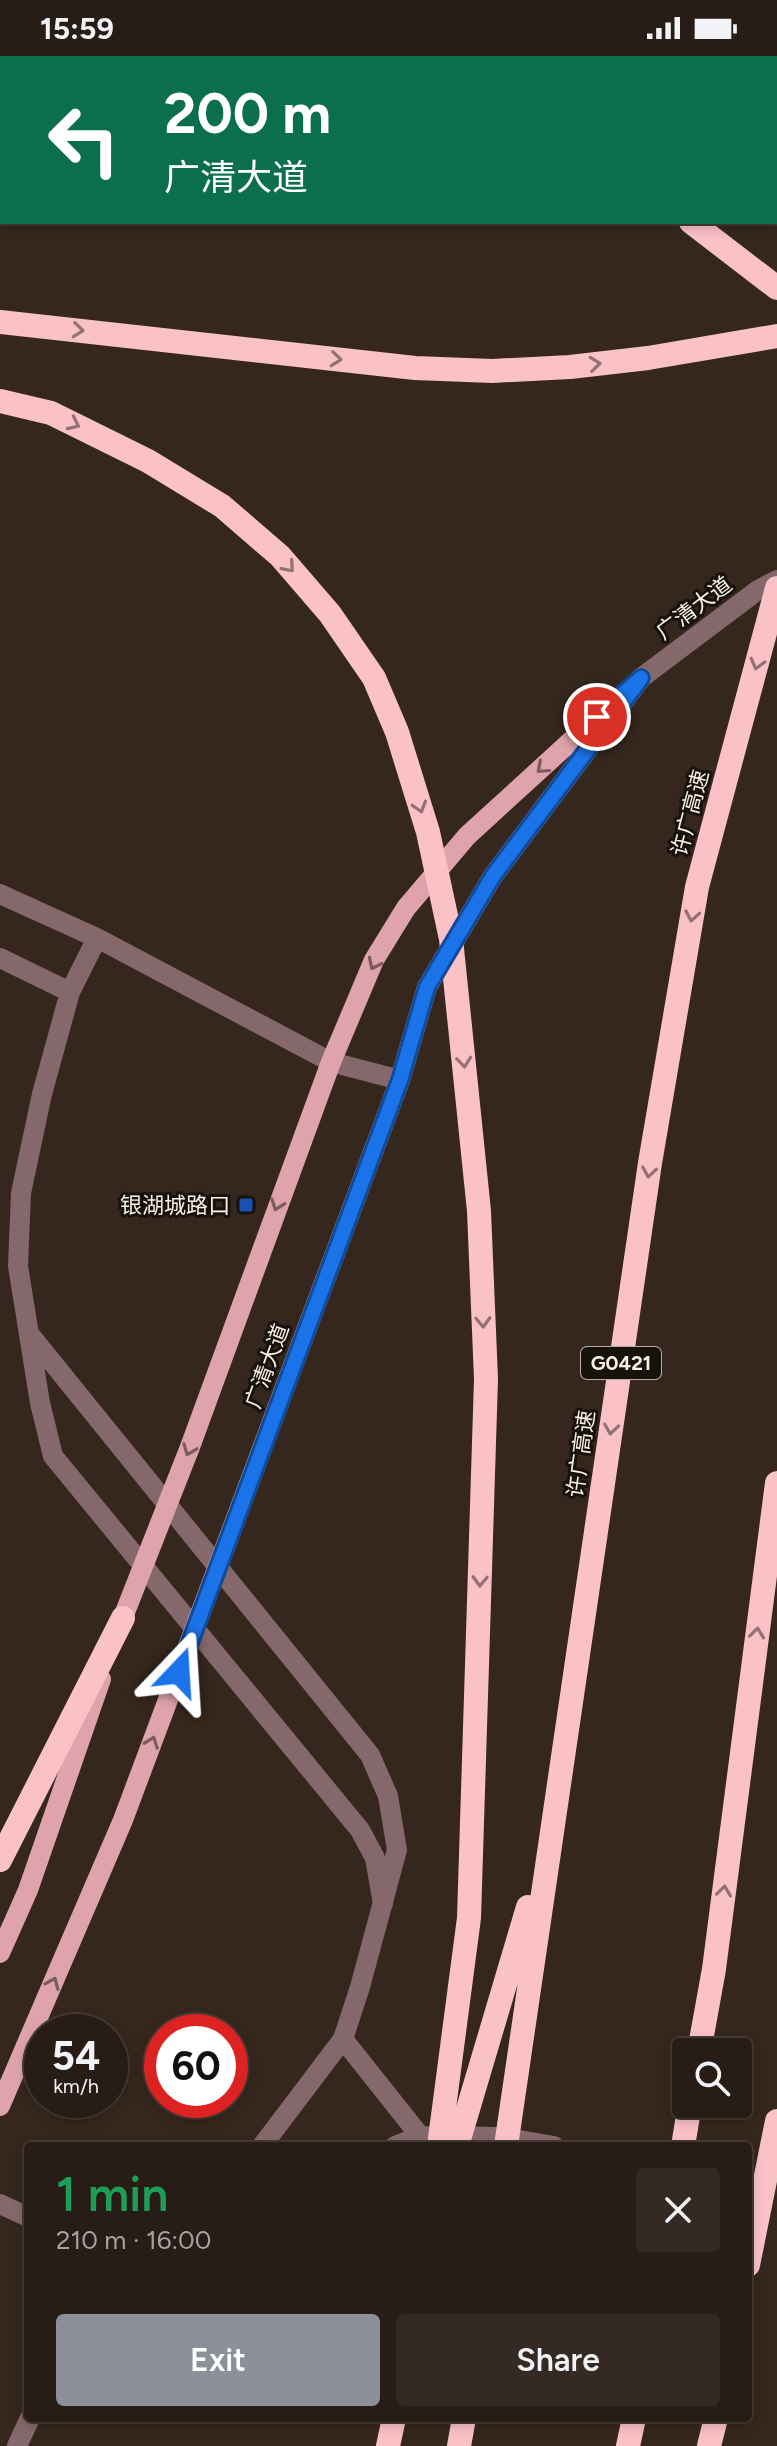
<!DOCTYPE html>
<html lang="en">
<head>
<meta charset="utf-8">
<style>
	:root { --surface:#281d16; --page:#342a23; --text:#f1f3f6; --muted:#a5a2a1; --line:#443b35; --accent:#8c9099 }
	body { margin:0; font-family:Figtree,"Noto Sans SC",sans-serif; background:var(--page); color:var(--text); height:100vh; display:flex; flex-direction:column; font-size:30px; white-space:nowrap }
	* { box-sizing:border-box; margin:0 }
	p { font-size:26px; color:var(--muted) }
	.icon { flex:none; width:44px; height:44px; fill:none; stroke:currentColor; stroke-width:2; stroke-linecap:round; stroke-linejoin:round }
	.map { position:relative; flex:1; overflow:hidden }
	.panel { position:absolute; left:24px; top:2086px; width:728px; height:280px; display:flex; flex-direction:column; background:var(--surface); border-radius:8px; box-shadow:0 4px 12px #0003,0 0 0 2px var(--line) }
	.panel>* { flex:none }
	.top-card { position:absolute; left:0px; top:0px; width:778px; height:168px; box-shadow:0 4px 12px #0003,0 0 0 2px var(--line); background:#0b6e4f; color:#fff; overflow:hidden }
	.controls { position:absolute; left:672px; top:1982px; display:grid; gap:16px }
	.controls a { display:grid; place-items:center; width:80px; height:80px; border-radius:8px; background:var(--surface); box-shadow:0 4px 12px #0003,0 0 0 2px var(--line); font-size:40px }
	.speed { position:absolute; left:24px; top:1958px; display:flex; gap:16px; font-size:40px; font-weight:700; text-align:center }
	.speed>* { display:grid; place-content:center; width:104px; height:104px; border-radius:50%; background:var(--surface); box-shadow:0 4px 12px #0003,0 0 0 2px var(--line); line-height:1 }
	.speed small { font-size:20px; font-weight:400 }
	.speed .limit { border:12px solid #d22; background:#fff; color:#111 }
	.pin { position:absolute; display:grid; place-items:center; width:68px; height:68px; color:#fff; margin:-34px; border:4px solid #fff; border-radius:50%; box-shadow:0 2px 8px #0007 }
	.me { position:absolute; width:88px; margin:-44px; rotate:20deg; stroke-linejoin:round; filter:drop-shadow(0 0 6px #0008) }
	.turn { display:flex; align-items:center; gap:28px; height:168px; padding:0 32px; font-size:36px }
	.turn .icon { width:104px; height:104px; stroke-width:2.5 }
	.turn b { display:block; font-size:56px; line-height:68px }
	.round { display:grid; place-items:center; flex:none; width:84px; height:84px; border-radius:8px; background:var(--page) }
	.head { display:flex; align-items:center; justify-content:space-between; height:136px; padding:0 32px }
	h1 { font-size:48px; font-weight:600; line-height:60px; color:#1e9e55 }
	.primary-button { display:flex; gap:16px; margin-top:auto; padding:16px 32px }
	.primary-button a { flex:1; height:92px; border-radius:8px; background:var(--accent); color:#fff; font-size:32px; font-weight:600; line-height:92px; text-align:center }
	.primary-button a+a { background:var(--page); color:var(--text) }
	.status { display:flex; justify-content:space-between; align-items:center; height:56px; padding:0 40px; background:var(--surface); direction:ltr }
	.status svg { height:22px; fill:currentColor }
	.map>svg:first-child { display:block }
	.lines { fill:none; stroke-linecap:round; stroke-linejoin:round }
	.minor { stroke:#85686b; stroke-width:20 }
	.major { stroke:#dfa4ab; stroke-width:20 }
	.highway { stroke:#fac1c7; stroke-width:24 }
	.oneway { stroke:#947273 }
	.oneway2 { stroke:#7c5b5c }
	.route-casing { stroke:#114b97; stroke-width:20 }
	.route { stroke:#1a73e8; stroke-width:14 }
	.transit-dot { fill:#1a4fb4; stroke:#18120d; stroke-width:3 }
	.labels { text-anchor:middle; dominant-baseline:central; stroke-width:6; stroke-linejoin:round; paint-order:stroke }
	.shield { fill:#18120d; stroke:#b6ada6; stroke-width:2 }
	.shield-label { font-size:20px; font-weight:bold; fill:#f9efe8 }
	.street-label { font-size:22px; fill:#f9efe8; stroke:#18120d }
	.poi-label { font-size:22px; fill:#f9efe8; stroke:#18120d; text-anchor:end }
</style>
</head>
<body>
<div class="status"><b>15:59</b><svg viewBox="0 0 49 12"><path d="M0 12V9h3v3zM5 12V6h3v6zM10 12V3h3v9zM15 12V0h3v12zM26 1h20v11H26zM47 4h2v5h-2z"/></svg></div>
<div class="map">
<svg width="777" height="2390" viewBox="0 0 777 2390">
	<rect width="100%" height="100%" fill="#35271d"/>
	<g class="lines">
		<!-- minor -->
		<path class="minor" d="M641,622L758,534L777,524
			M0,838L97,882
			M0,902L70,936
			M31,1280L370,1699L388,1740L397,1794L360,1931L343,1983L262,2090
			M383,1848L375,1802L360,1774L53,1400L40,1347L18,1210L21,1137L42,1038L70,936L97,882L331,1006L400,1024
			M343,1983L420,2080
			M395,2090L420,2080L501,2081L554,2090
			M0,2148L28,2161
			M17,2390L30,2362"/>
		<!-- major -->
		<path class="major" d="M118,1574L190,1391L331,1006L374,904L406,852L467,780L605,654
			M0,1897L28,1834L101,1623
			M0,2050L123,1764L400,1024L427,931L493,820L641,622"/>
		<!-- highway -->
		<path class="highway" d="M169,2L173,0
			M0,76L2,75
			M0,94H2
			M691,166L777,232
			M0,266L415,312L492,315L570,311L648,302L777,280
			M0,345L51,357L148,405L222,450L280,500L330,558L374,622L397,676L428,776L451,883L479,1155L486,1323L469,1862L439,2090
			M0,1804L123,1562
			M699,1996L714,1913L777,1427
			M457,2090L528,1851
			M506,2090L650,1107L697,831L777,532
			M683,2090L690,2048
			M748,2209L777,2065
			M388,2390L394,2362
			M459,2390L464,2362
			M628,2390L634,2362
			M709,2390L716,2362"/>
	</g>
	<!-- one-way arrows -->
	<defs><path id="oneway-chevron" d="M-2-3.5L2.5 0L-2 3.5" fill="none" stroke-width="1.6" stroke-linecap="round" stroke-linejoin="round" transform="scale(2)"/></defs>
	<g class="oneway">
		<use href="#oneway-chevron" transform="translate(78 274) rotate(6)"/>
		<use href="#oneway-chevron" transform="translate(336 303) rotate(6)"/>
		<use href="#oneway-chevron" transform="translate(595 308) rotate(-6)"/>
		<use href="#oneway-chevron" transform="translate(74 368) rotate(25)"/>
		<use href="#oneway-chevron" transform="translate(289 511) rotate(49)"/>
		<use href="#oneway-chevron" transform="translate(757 608) rotate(105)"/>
		<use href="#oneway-chevron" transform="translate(420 751) rotate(73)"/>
		<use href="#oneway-chevron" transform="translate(692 860) rotate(100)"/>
		<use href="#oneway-chevron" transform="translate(464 1006) rotate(84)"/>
		<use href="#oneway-chevron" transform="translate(649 1116) rotate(99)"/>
		<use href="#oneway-chevron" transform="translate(483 1266) rotate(88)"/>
		<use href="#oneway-chevron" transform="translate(611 1373) rotate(98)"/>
		<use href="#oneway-chevron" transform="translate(480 1525) rotate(92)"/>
		<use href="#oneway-chevron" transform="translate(757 1577) rotate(-83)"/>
		<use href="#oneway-chevron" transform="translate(724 1835) rotate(-83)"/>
	</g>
	<g class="oneway2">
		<use href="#oneway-chevron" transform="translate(542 712) rotate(138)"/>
		<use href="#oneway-chevron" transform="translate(374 908) rotate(116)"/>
		<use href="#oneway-chevron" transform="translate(277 1149) rotate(110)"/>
		<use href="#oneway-chevron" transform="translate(189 1394) rotate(111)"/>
		<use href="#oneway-chevron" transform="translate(152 1686) rotate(-70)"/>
		<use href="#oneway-chevron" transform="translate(53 1927) rotate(-67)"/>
	</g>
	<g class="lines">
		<defs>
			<path id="route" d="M179,1616L400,1024L427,931L493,820L641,622L597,661"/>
		</defs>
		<!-- route casing -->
		<use href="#route" class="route-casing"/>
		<!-- route -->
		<use href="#route" class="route"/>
	</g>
	<!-- markers -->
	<rect class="transit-dot" x="238" y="1141" width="16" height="16" rx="4"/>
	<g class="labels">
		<!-- shield labels -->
		<rect class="shield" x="581" y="1291" width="80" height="32" rx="6"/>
		<g class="shield-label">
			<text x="621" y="1307">G0421</text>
		</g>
		<!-- street labels -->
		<g class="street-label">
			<text transform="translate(694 552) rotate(-37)">广清大道</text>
			<text transform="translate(690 757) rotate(-75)">许广高速</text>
			<text transform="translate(267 1310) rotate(-70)">广清大道</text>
			<text transform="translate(581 1398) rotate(-82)">许广高速</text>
		</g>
		<!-- poi labels -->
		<g class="poi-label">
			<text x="230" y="1149">银湖城路口</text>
		</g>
	</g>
</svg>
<div class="controls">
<a><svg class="icon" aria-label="search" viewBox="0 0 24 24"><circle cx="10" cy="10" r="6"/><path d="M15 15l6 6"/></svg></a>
</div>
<div class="speed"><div>54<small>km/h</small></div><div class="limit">60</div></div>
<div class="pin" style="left:597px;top:661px;background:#d93025"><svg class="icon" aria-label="arrive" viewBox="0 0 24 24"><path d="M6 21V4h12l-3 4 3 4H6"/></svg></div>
<svg class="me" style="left:179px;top:1616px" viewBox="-20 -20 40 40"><path d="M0-17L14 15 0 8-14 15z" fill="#1a73e8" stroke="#fff" stroke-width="4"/></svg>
<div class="top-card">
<div class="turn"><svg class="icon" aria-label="left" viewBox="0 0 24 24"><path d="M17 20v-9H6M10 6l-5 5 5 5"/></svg><div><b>200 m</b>广清大道</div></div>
</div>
<section class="panel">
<div class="head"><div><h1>1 min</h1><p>210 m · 16:00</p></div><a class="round"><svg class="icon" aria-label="close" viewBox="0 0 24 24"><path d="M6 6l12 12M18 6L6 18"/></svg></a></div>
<div class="primary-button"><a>Exit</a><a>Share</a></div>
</section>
</div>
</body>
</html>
